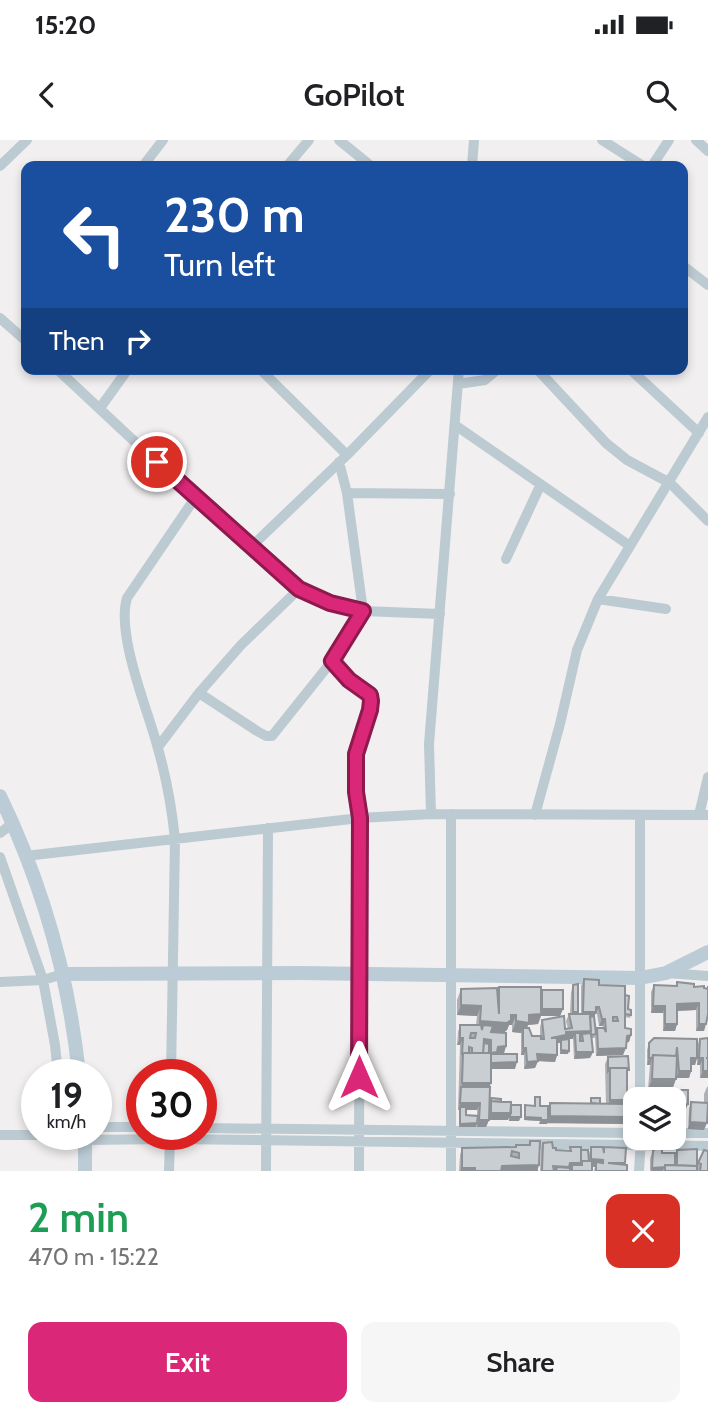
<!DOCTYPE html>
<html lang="en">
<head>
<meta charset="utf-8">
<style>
	:root { --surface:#fff; --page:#f6f6f6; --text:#202124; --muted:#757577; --accent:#db2777 }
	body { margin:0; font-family:Cabin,sans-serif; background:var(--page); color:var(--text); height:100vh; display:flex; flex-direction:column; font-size:26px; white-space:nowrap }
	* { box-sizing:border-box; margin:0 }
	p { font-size:23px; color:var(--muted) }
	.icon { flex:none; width:38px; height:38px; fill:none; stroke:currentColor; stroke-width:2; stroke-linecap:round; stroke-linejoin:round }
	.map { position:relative; height:1031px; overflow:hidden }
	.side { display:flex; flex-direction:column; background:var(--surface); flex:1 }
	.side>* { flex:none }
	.top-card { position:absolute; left:21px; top:21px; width:667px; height:214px; border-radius:14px; box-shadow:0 4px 10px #0003; background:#1a4fa0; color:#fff; overflow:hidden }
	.tools { position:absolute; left:623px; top:947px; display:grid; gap:14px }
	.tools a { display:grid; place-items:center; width:63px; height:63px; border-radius:14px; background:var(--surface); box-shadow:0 4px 10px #0003; font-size:35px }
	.speed { position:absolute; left:21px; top:919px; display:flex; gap:14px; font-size:35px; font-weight:700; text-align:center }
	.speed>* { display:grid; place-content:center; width:91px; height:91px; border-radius:50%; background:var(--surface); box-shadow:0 4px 10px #0003; line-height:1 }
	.speed small { font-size:18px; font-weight:400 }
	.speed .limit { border:10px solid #d22; background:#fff; color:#111 }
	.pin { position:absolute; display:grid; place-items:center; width:60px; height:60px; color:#fff; margin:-30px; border:4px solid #fff; border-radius:50%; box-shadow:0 2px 7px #0007 }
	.me { position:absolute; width:77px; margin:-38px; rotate:0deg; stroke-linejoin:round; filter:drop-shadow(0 0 5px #0008) }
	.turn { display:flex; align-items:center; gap:24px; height:147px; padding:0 28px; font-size:32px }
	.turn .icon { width:91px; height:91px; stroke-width:2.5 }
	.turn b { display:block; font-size:49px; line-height:60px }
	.then { display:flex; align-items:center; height:66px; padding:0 28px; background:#0003; gap:14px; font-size:26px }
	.round { display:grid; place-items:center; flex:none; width:74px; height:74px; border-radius:14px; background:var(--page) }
	.summary { display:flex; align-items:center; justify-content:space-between; height:119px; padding:0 28px }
	h1 { font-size:42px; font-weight:600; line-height:52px; color:#1e9e55 }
	.button { display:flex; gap:14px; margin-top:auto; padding:14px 28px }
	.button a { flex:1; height:80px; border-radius:14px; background:var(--accent); color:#fff; font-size:28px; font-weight:600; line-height:80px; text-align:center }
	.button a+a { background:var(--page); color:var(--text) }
	.status { display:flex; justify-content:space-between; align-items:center; height:49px; padding:0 35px; background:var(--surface); direction:ltr }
	.status svg { height:19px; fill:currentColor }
	header { display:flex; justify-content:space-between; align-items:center; height:91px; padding:0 28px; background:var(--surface); font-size:32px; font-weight:600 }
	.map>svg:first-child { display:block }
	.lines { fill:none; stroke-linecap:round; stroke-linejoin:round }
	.minor { stroke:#bccad1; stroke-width:10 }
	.secondary { stroke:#bbccd6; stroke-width:14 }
	.wall { fill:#adb1b5; fill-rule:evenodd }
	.shaded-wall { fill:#8d9094 }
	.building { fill:#c9ced3; stroke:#8d9094; stroke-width:2; fill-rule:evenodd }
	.route-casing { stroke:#8e194d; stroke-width:18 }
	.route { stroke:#db2777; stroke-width:12 }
</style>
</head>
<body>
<div class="status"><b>15:20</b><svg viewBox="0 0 49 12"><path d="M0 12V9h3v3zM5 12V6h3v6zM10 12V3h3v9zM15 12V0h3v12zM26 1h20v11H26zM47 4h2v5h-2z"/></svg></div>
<header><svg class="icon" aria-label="back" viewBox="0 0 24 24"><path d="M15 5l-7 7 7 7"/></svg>GoPilot<svg class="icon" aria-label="search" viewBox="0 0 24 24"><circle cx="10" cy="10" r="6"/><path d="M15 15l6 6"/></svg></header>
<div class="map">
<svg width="708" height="1031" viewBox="0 0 708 1031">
	<rect width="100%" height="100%" fill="#f2eff0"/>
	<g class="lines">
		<!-- minor -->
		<path class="minor" d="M339,0L371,26
			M602,0L643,26
			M696,0L708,11
			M0,26L27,0
			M143,26L163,0
			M287,26L309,0
			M472,26L474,0
			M652,26L669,0
			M682,125L708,145
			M0,178L26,201
			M57,229L195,358L252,406L299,449L330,463L363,471L440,474
			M260,229L347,315
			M537,229L606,303L627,320L670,343L708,381
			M630,229L699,293
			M458,244L485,240L498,229
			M100,268L128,229
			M455,285L630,406
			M347,353L450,354
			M252,406L347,315L431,229
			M506,419L540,346
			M598,459L666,469
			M332,521C338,527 370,555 371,559C374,575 360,596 356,612C352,632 357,657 360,678L359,1031
			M199,553L257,591L266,596H272L332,521L363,471L347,353L339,322
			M158,607L199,553L241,505L299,449
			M431,674L429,604L459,229
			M451,674V1031
			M535,675L560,584L577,510L598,459L708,277
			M640,675V959
			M699,675L708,637
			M0,693L13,683
			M25,716L360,678L431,674L708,675
			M0,717L43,840L55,905L58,934
			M667,833L708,836
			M0,842L43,840L63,834
			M171,934L175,700C172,668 166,636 157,605C147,568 116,494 127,458L195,358
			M96,987H142
			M201,988L635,993
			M674,993H708
			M0,995H78L85,1000L170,999L708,1006
			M169,1031L170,995
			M266,1031L268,688
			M639,1031L641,998"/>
		<!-- secondary -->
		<path class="secondary" d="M0,656C42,743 69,839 79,934
			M63,834L301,833L640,838L666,833L708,812
			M85,1031V994"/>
	</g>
	<!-- wall -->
	<path class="wall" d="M584,839L625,855L628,869L631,875L630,878L625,877V888L631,895L629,902H626L623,915L596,916L595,897L594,898H591L593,912L590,918L574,919L573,899H569L568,914H560V903H557V915L555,922L538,921L535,928L524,929V915H521V893L512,892V885H509L507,890L503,893L506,906L504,913L497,914L515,929H491L489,966L491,958L511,965L519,981H509V977L508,980H489L486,987H477V985L476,987H459V970H458L460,905H457L458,892L460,885H476L477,876L457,875V860L461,849L497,851L499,847L541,852L563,869L560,876H541L538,884L528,885L527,888L532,896H540V887L542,880L565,889H568L566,881L569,874H570L571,852L573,845L577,874H581V846ZM595,874H597L599,886H603V888H597L596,893L594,877ZM466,970H477V976L466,975Z
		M677,842L694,847L707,849L708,846L704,891H696V870L677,871V884L675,891H663V873H651V852L654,845L676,846Z
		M700,899L708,938H700V925H697V918L695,925H691V931L689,938H676L672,950L648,949L650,925H647V910L649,903L697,906Z
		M608,917L627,934L625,984L547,983V981V984H539L540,981L524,980L525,965L534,966L535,957L540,966L548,968L550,963H590L591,958L600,964H606L605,924Z
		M707,947H708V969V966L704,990L688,989L689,969L691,962L704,963V954Z
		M530,1001L539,1025L537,1031H459L460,1015L462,1008L515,1007L528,1005Z
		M543,1003L556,1010L569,1011L570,1007L581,1010L589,1014L591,1007L603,1010L604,1007L624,1025L627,1031H594L595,1027L592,1026V1031H540L541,1009Z
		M677,1010L697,1026L704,1010L708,1031H650V1018L653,1011L662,1013L675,1014Z"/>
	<!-- shaded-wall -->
	<path class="shaded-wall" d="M699,863L696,870L675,871L677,864Z
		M461,865L481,866L477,876L457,875Z
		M653,866H665L663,873H651Z
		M596,867H599L593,879H580L583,872Z
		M542,869H563L560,876H541L538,884L528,885L525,893L523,888L521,893L512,892L516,881L529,875L541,874Z
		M511,875H516L512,885H509L507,890L503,893L476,891L480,881Z
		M602,879H605L603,886H599Z
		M665,884H677L675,891H663Z
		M699,884H706L704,891H696Z
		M591,891L588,898L582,894L581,899L575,893L573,899H565L561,900L560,903L549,904L551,898L566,892Z
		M631,895L629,902L624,903L627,896Z
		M460,898H463L460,905H457Z
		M484,899L491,900L488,907L483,906Z
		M506,906L504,913H497L495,919L491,914L498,907Z
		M523,908H526L524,915H521Z
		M626,908L623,915L596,916L598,909Z
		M561,910L569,911L568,914H560Z
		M576,912H593L590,918L574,919Z
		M537,914L557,915L555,922L538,921L535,928L524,929L527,922Z
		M649,918H652L650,925H647Z
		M691,918H697L695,925H688Z
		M699,918H703L700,925H697Z
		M517,922L515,929H489L491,923Z
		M679,931H691L689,938H676Z
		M703,931H708V938H700Z
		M652,939H676L672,950L648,949Z
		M462,943H491L487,953L461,948Z
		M610,960H627L623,970H606Z
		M460,963H480L477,970H460V967L458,970Z
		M688,964L685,971H674V965Z
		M491,973H511L508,980H488Z
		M550,976L628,977L625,984L547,983Z
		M510,977H521L519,981H509Z
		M525,977L541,978L540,981L524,980Z
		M479,980H489L486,987H477Z
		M541,980H548L547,984H539Z
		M690,982L707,983L704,990L688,989Z
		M477,983L476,987H459L460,984Z
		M591,1019L603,1020L601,1027L596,1022L595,1027L588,1026Z
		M570,1023H582L581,1027L572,1025L570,1030L551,1031L553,1026Z
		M539,1025L537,1031L519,1029L518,1031H500L502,1026Z
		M664,1027L663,1031H651L652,1028Z
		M462,1028H475L474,1031H460Z"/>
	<!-- building -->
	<path class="building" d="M584,839L599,840V845L625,846V888L631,889V895L627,896L626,908L598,909L597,888H604L606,892L605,879H602L599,867H596V872H583ZM613,877H617L618,881H613Z
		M677,842L694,844V847L704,846V848L708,849V846V874L706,884H699V863L677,864V884H665V866H653L654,845L677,846Z
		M578,844V872H573V845Z
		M499,847H541V874L529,875V883L516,881V875H511V880L507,883L480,881L481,866L461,865V849L497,848L499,874Z
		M542,850H563V869H542Z
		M625,855L629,856L628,869L631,870V875L625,874Z
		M569,874H590L591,891L566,892V895L551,898H557V915L537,914L538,921L527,922L526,908H523V888H529L532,896H541V899H544L542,880L564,876L565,889L572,888Z
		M594,876L596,894L591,895L590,877Z
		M460,885H481L482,890L483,885L493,886L491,892L506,893V906L498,907L497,912L491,913V900L484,899L483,913H472V908L469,907V913H463L462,915L463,898H460ZM471,893H476L475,898H470Z
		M575,893H580V901H583L582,894L591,893L593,912H576Z
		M654,898L697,899V918H691V931H679L677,907L676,916L653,915L652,918H649V903Z
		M708,898V918H706H708V931H703V918H699L700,899Z
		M569,899V911L561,910V900Z
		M484,903L489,904V913H483Z
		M463,913H491V943H462Z
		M491,914H517V922L491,923Z
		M653,915L677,916L676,939H652Z
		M628,916L629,930H627V928H610L608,931V917Z
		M610,928H627V960H610Z
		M461,947H490L489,980H479L480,963H460Z
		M667,950H688V964L674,965V959H667Z
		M535,957H540V966H548V980H541V978L525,977V965L535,966Z
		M491,958L501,959V962L491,961Z
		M591,958H600V964L591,963Z
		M491,961L511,962V973H491Z
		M691,962L708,963L707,983L690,982Z
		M550,963L628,964V977L550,976Z
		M511,965H521V977H510Z
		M674,966H678L677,982L674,981Z
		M460,967H466V975L478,976L477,983L460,984Z
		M530,1001H540L539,1025L502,1026L501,1031H475V1028H462V1008L516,1007V1005H530ZM512,1011L519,1013V1018L511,1016Z
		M552,1002L553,1008H556V1010L571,1011L570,1007H581V1023H570L569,1027L553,1026L554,1031H542L543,1003Z
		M591,1007H603L604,1013V1007L626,1008L625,1023H608L627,1025V1031H596V1022L603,1023V1020L591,1019Z
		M656,1008H662V1013H675V1025H665V1027L652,1028L653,1011Z
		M697,1009V1026L677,1025V1010Z
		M581,1010H588L589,1021H582V1023H581Z
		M704,1010L708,1011V1031H700L701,1024L698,1023Z
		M582,1021H592V1031H572V1025H582Z
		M665,1025L697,1026V1031H665Z
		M557,1027L570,1028V1031H556Z
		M519,1029L537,1030V1031H519Z"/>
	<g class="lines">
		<defs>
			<path id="route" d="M157,322L299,449L330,463L363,471L332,521L349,540L370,555L371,561L370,570L356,614V652L360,678L359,937"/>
		</defs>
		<!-- route casing -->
		<use href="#route" class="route-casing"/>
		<!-- route -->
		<use href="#route" class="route"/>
	</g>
</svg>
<div class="tools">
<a><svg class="icon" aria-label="layers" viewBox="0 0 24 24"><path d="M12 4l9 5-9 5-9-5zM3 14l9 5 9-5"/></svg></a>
</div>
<div class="speed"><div>19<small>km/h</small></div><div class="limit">30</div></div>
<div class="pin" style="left:157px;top:322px;background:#d93025"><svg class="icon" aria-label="arrive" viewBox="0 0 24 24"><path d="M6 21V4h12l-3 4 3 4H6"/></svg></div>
<svg class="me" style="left:359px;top:937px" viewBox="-20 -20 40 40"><path d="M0-17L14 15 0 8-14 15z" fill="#db2777" stroke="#fff" stroke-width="4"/></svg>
<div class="top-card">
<div class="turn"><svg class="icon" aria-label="left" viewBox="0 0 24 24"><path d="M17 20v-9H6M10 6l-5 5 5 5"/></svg><div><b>230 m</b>Turn left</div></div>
<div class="then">Then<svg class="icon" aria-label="right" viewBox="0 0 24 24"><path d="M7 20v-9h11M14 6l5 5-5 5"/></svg></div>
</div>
</div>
<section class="side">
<div class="summary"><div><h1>2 min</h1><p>470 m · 15:22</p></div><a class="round" style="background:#d93025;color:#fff"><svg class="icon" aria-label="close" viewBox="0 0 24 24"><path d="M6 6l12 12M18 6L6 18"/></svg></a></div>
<div class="button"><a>Exit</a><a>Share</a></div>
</section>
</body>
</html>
